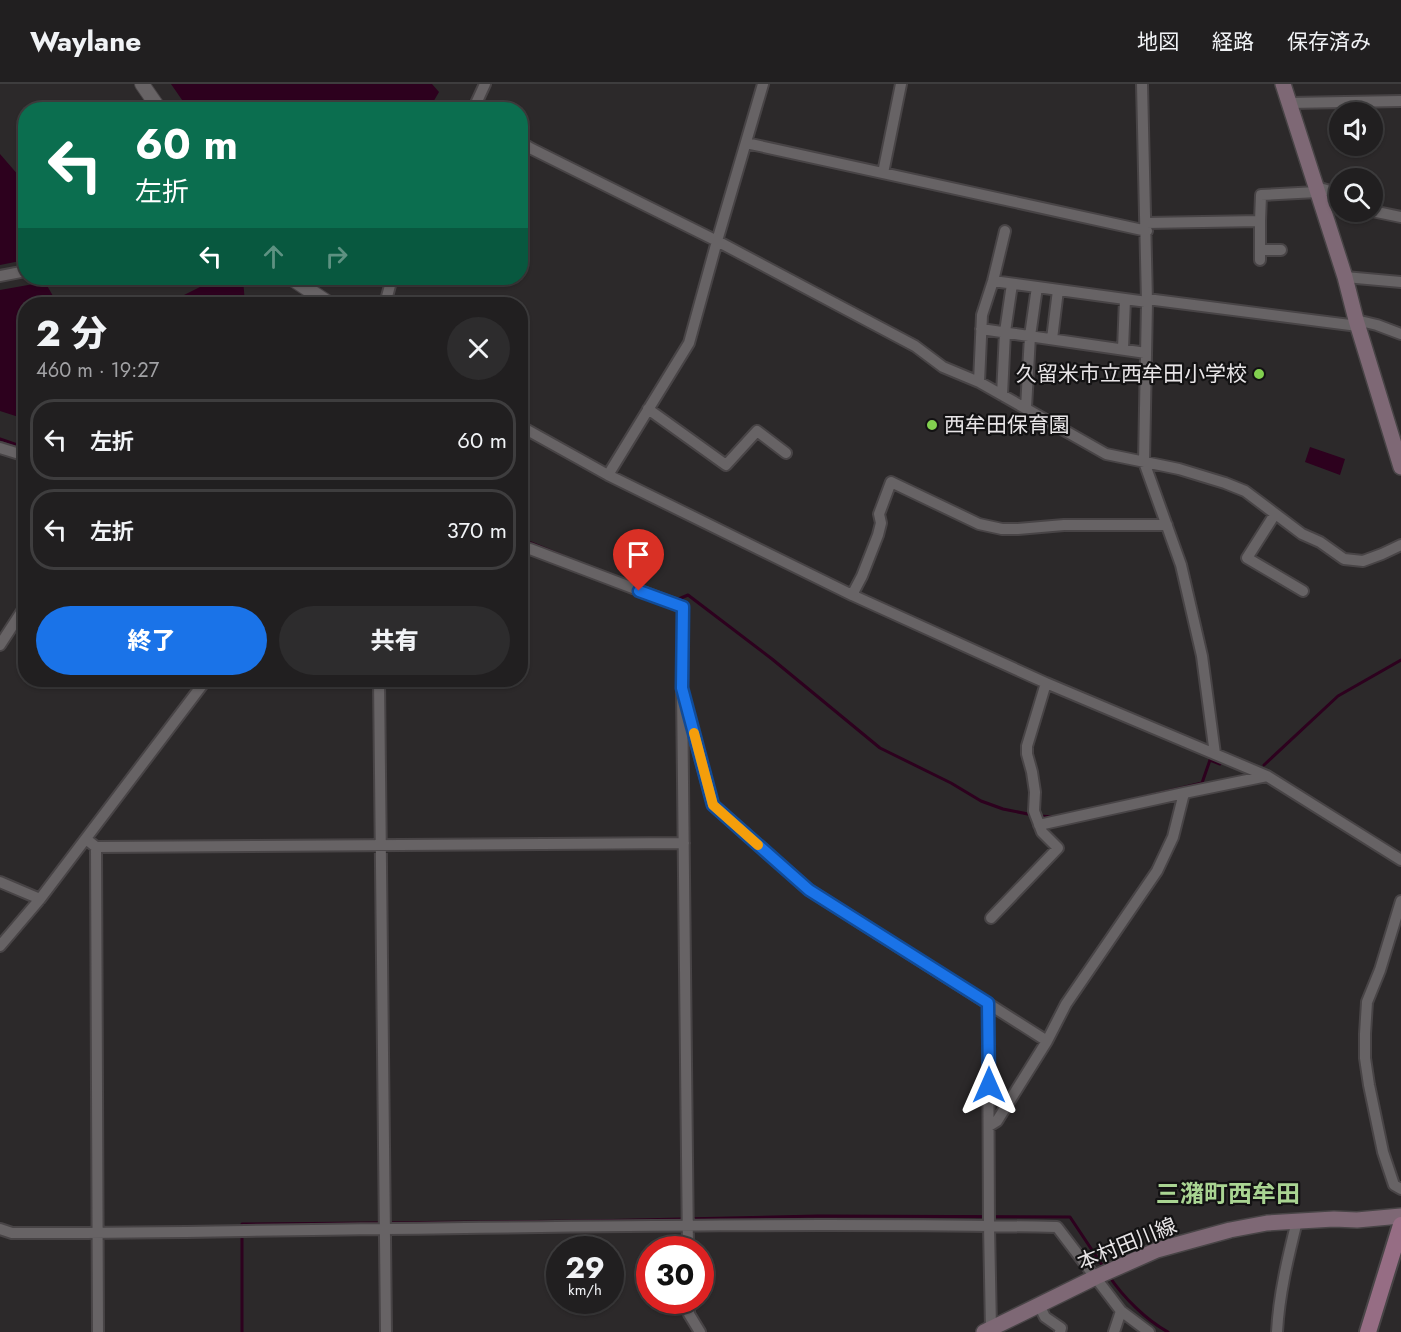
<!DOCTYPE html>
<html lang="ja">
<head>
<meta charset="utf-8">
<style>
	:root { --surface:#211f20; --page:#2d2c2d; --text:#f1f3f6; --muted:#a2a2a5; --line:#3e3d3e; --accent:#1a73e8 }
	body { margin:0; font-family:Jost,"Noto Sans JP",sans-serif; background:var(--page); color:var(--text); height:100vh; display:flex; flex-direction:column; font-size:22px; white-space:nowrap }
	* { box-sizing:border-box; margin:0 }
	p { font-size:20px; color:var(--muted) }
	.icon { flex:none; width:33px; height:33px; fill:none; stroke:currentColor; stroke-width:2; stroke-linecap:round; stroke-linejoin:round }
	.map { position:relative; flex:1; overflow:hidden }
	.drawer { position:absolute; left:18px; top:213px; width:510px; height:390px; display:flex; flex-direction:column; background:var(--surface); border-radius:24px; box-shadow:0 2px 4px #0004,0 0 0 2px var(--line) }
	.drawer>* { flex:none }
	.hud { position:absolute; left:18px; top:18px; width:510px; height:183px; border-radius:24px; box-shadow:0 2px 4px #0004,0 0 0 2px var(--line); background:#0b6e4f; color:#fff; overflow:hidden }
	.tools { position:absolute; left:1329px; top:18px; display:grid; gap:12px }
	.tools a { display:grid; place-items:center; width:54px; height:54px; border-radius:50%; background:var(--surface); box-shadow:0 2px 4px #0004,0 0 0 2px var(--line); font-size:30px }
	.speed { position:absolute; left:546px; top:1152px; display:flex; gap:12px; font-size:30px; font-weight:700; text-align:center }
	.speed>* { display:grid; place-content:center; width:78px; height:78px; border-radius:50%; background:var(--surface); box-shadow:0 2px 4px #0004,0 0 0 2px var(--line); line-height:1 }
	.speed small { font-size:15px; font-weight:400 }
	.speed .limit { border:9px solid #d22; background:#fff; color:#111 }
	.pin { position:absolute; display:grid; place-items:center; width:51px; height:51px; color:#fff; margin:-62px -26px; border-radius:50% 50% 50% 0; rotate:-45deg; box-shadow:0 0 6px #0007 }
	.pin .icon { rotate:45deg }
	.me { position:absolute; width:66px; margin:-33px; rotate:0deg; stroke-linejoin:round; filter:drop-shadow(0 0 4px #0008) }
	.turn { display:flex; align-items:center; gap:21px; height:126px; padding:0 18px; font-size:27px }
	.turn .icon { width:78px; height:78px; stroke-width:2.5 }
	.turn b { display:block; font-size:42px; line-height:51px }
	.lanes { display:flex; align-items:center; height:57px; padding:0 18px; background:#0003; justify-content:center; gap:30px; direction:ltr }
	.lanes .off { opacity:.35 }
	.round { display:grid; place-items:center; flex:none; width:63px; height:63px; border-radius:32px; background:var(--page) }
	.summary { display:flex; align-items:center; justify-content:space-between; height:102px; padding:0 18px }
	h1 { font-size:36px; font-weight:800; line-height:45px }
	.cta { display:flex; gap:12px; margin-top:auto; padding:12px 18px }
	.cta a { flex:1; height:69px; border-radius:36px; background:var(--accent); color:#fff; font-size:24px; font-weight:800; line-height:69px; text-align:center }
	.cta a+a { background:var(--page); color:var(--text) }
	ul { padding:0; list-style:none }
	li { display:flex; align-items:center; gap:18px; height:81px; margin:0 12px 9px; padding:0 6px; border:3px solid var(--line); border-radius:24px }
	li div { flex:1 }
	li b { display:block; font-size:22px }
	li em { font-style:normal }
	header { display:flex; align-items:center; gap:36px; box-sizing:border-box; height:84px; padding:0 30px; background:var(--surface); border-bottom:2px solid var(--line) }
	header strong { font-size:28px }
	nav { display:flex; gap:33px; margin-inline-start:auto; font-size:21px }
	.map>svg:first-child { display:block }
	.water { fill:#2d011e }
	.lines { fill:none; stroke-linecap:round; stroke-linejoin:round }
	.stream { stroke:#2d011e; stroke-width:3 }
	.minor-casing { stroke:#484446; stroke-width:14 }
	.tertiary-casing { stroke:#484446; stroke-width:16 }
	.secondary-casing { stroke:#484446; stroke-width:18 }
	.primary-casing { stroke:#484446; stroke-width:20 }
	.minor { stroke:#676365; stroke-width:10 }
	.tertiary { stroke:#676365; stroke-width:14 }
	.secondary { stroke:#7e6875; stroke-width:15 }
	.primary { stroke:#966d84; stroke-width:16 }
	.route-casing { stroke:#114b97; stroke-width:15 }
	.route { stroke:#1a73e8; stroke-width:10 }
	.slow { stroke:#f59e0b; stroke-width:10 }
	.poi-dot { fill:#82d04f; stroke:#131213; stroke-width:2 }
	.labels { text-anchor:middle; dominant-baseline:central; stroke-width:4.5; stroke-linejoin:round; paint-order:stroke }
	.poi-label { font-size:21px; fill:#e8e5e7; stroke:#131213; text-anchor:end }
	.street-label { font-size:21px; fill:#e8e5e7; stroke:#131213 }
	.quarter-label { font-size:24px; font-weight:bold; fill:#a9d492; stroke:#131213 }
</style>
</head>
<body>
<header>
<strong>Waylane</strong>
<nav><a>地図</a><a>経路</a><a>保存済み</a></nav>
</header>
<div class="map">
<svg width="1401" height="1248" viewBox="0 0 1401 1248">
	<rect width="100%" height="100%" fill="#2c292a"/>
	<!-- water -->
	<path class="water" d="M171,0H432L439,8L429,25L189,26Z
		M0,70L26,100L25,176L0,181Z
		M218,194H243L245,220H166Z
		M45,198L53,212L71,220H26L25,335L0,327V206Z
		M1310,363L1345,375L1340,391L1305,378Z"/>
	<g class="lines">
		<!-- stream -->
		<path class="stream" d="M0,355L26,364
			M520,460L531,459L563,472
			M674,517L688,511L772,575L880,664L951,699L981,717L1003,725L1033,731
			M1264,681L1338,612L1401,576
			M1122,718L1202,699L1210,676L1220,680
			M1040,732L1054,733
			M242,1144V1140L590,1137L818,1132L1070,1133L1104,1184
			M242,1151V1248
			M1109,1192C1123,1213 1146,1236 1168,1248"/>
		<defs>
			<path id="minor" d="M1142,0L1147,218L1144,378L1181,481L1202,572L1215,670
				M1289,19L1401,17
				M473,26L485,0
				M520,58L532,65L717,157L915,262L943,283L979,298L1106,370L1179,385L1225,399L1245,407L1302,450L1320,458L1344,475L1363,477L1382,470L1401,461
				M746,59L1147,147
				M883,89L901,0
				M1316,103L1337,109L1340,112
				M1372,127L1401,133
				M1146,139L1260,137L1261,111L1317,108
				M1260,166H1281
				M1260,176V137
				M0,192L26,187
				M1345,193L1401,198
				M993,197L1147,218
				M1147,215L1358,242
				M385,220L392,194
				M1356,236L1377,241L1401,250
				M981,245L1146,269
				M1052,255L1058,206
				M1123,265L1125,215
				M979,298L982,231L993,197L1005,147
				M1002,311L1005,248L1012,200
				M1026,324L1030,252L1037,203
				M648,325L726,381L757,347L786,369
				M520,342L608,391L852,511L1046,599L1267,692L1401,776
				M0,364L26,372
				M608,391L689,259L717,157L763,0
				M1275,430L1247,474L1303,507
				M520,466L530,465L683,523L682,604L688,1166
				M852,511L862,492L878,451L881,439L879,430L891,398L979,440L1002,445H1018L1064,441H1167
				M0,561L26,521
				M379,596L386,1248
				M686,622L713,721L809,806L1047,957
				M1039,741L1184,709
				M86,755L96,763L684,759
				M96,763L98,1248
				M0,798L40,815
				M1401,817L1380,886L1367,918L1365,950V974L1369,1001L1383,1068L1394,1101L1401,1105
				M991,834L1058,764L1042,748L1034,727L1035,708L1032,688L1027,670V662L1046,599
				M0,862L40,815L206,596
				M988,919L989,1142L991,1245L992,1248
				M989,1042L997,1037L1047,957L1066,920L1157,787L1173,753L1184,709L1267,692
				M0,1145L12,1149C137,1150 261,1146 385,1145C609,1142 833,1139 1057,1143L1121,1227L1149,1248
				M689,1216V1230L700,1248
				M1039,1221L1045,1233L1061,1244L1060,1248
				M1114,1248L1121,1227
				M1277,1248C1279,1210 1288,1173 1297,1137"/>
			<path id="tertiary" d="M142,0L160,26
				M291,194L330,220"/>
			<path id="secondary" d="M1283,0L1345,193L1356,236L1401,383
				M984,1248L1096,1193L1157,1166L1230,1146L1267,1139L1334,1135L1357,1136L1401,1132"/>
			<path id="primary" d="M1368,1248L1401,1141"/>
		</defs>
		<!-- minor casing -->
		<use href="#minor" class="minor-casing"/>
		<!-- tertiary casing -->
		<use href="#tertiary" class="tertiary-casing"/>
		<!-- secondary casing -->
		<use href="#secondary" class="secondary-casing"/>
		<!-- primary casing -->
		<use href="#primary" class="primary-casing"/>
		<!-- minor -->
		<use href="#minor" class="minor"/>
		<!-- tertiary -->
		<use href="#tertiary" class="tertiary"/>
		<!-- secondary -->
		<use href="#secondary" class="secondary"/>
		<!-- primary -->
		<use href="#primary" class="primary"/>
	</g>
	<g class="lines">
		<defs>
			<path id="route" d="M639,507L683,523L682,604L713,721L809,806L988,919L989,1001"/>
		</defs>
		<!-- route casing -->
		<use href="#route" class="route-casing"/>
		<!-- route -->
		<use href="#route" class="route"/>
		<!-- slow -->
		<path class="slow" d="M694,649L713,721L758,761"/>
	</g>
	<!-- markers -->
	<g class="poi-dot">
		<circle cx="1259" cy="290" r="6"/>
		<circle cx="932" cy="341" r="6"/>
	</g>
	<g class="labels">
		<!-- poi labels -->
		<g class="poi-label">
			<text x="1247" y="290">久留米市立西牟田小学校</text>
			<text x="944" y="341" text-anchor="start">西牟田保育園</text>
		</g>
		<!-- street labels -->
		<g class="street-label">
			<text transform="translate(1127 1160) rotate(-22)">本村田川線</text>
		</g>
		<!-- quarter labels -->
		<g class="quarter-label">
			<text x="1228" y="1109">三潴町西牟田</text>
		</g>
	</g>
</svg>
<div class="tools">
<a><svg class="icon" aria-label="sound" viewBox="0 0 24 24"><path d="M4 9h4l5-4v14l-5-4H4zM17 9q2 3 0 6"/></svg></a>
<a><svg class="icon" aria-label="search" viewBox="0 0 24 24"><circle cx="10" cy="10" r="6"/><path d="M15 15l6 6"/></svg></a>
</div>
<div class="speed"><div>29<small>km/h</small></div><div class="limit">30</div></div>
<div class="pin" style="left:639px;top:507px;background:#d93025"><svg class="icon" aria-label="arrive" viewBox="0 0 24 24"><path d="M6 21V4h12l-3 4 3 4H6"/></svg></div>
<svg class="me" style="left:989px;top:1001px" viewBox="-20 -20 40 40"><path d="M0-17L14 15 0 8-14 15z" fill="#1a73e8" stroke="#fff" stroke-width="4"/></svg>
<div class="hud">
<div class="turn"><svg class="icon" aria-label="left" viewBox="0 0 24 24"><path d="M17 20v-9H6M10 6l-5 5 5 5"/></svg><div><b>60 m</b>左折</div></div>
<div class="lanes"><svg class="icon" aria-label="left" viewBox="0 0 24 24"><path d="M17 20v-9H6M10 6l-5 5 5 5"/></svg><svg class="icon off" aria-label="ahead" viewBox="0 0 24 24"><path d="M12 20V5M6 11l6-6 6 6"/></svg><svg class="icon off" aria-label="right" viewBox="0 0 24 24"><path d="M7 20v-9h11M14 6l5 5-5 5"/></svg></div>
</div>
<section class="drawer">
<div class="summary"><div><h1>2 分</h1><p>460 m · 19:27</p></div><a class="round"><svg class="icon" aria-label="close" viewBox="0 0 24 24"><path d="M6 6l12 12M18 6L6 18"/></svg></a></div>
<ul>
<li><svg class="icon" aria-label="left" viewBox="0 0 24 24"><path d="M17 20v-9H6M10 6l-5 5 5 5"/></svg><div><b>左折</b></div><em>60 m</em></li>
<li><svg class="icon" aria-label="left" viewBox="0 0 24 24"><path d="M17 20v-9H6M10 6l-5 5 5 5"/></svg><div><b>左折</b></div><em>370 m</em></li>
</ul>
<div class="cta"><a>終了</a><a>共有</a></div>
</section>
</div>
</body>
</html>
